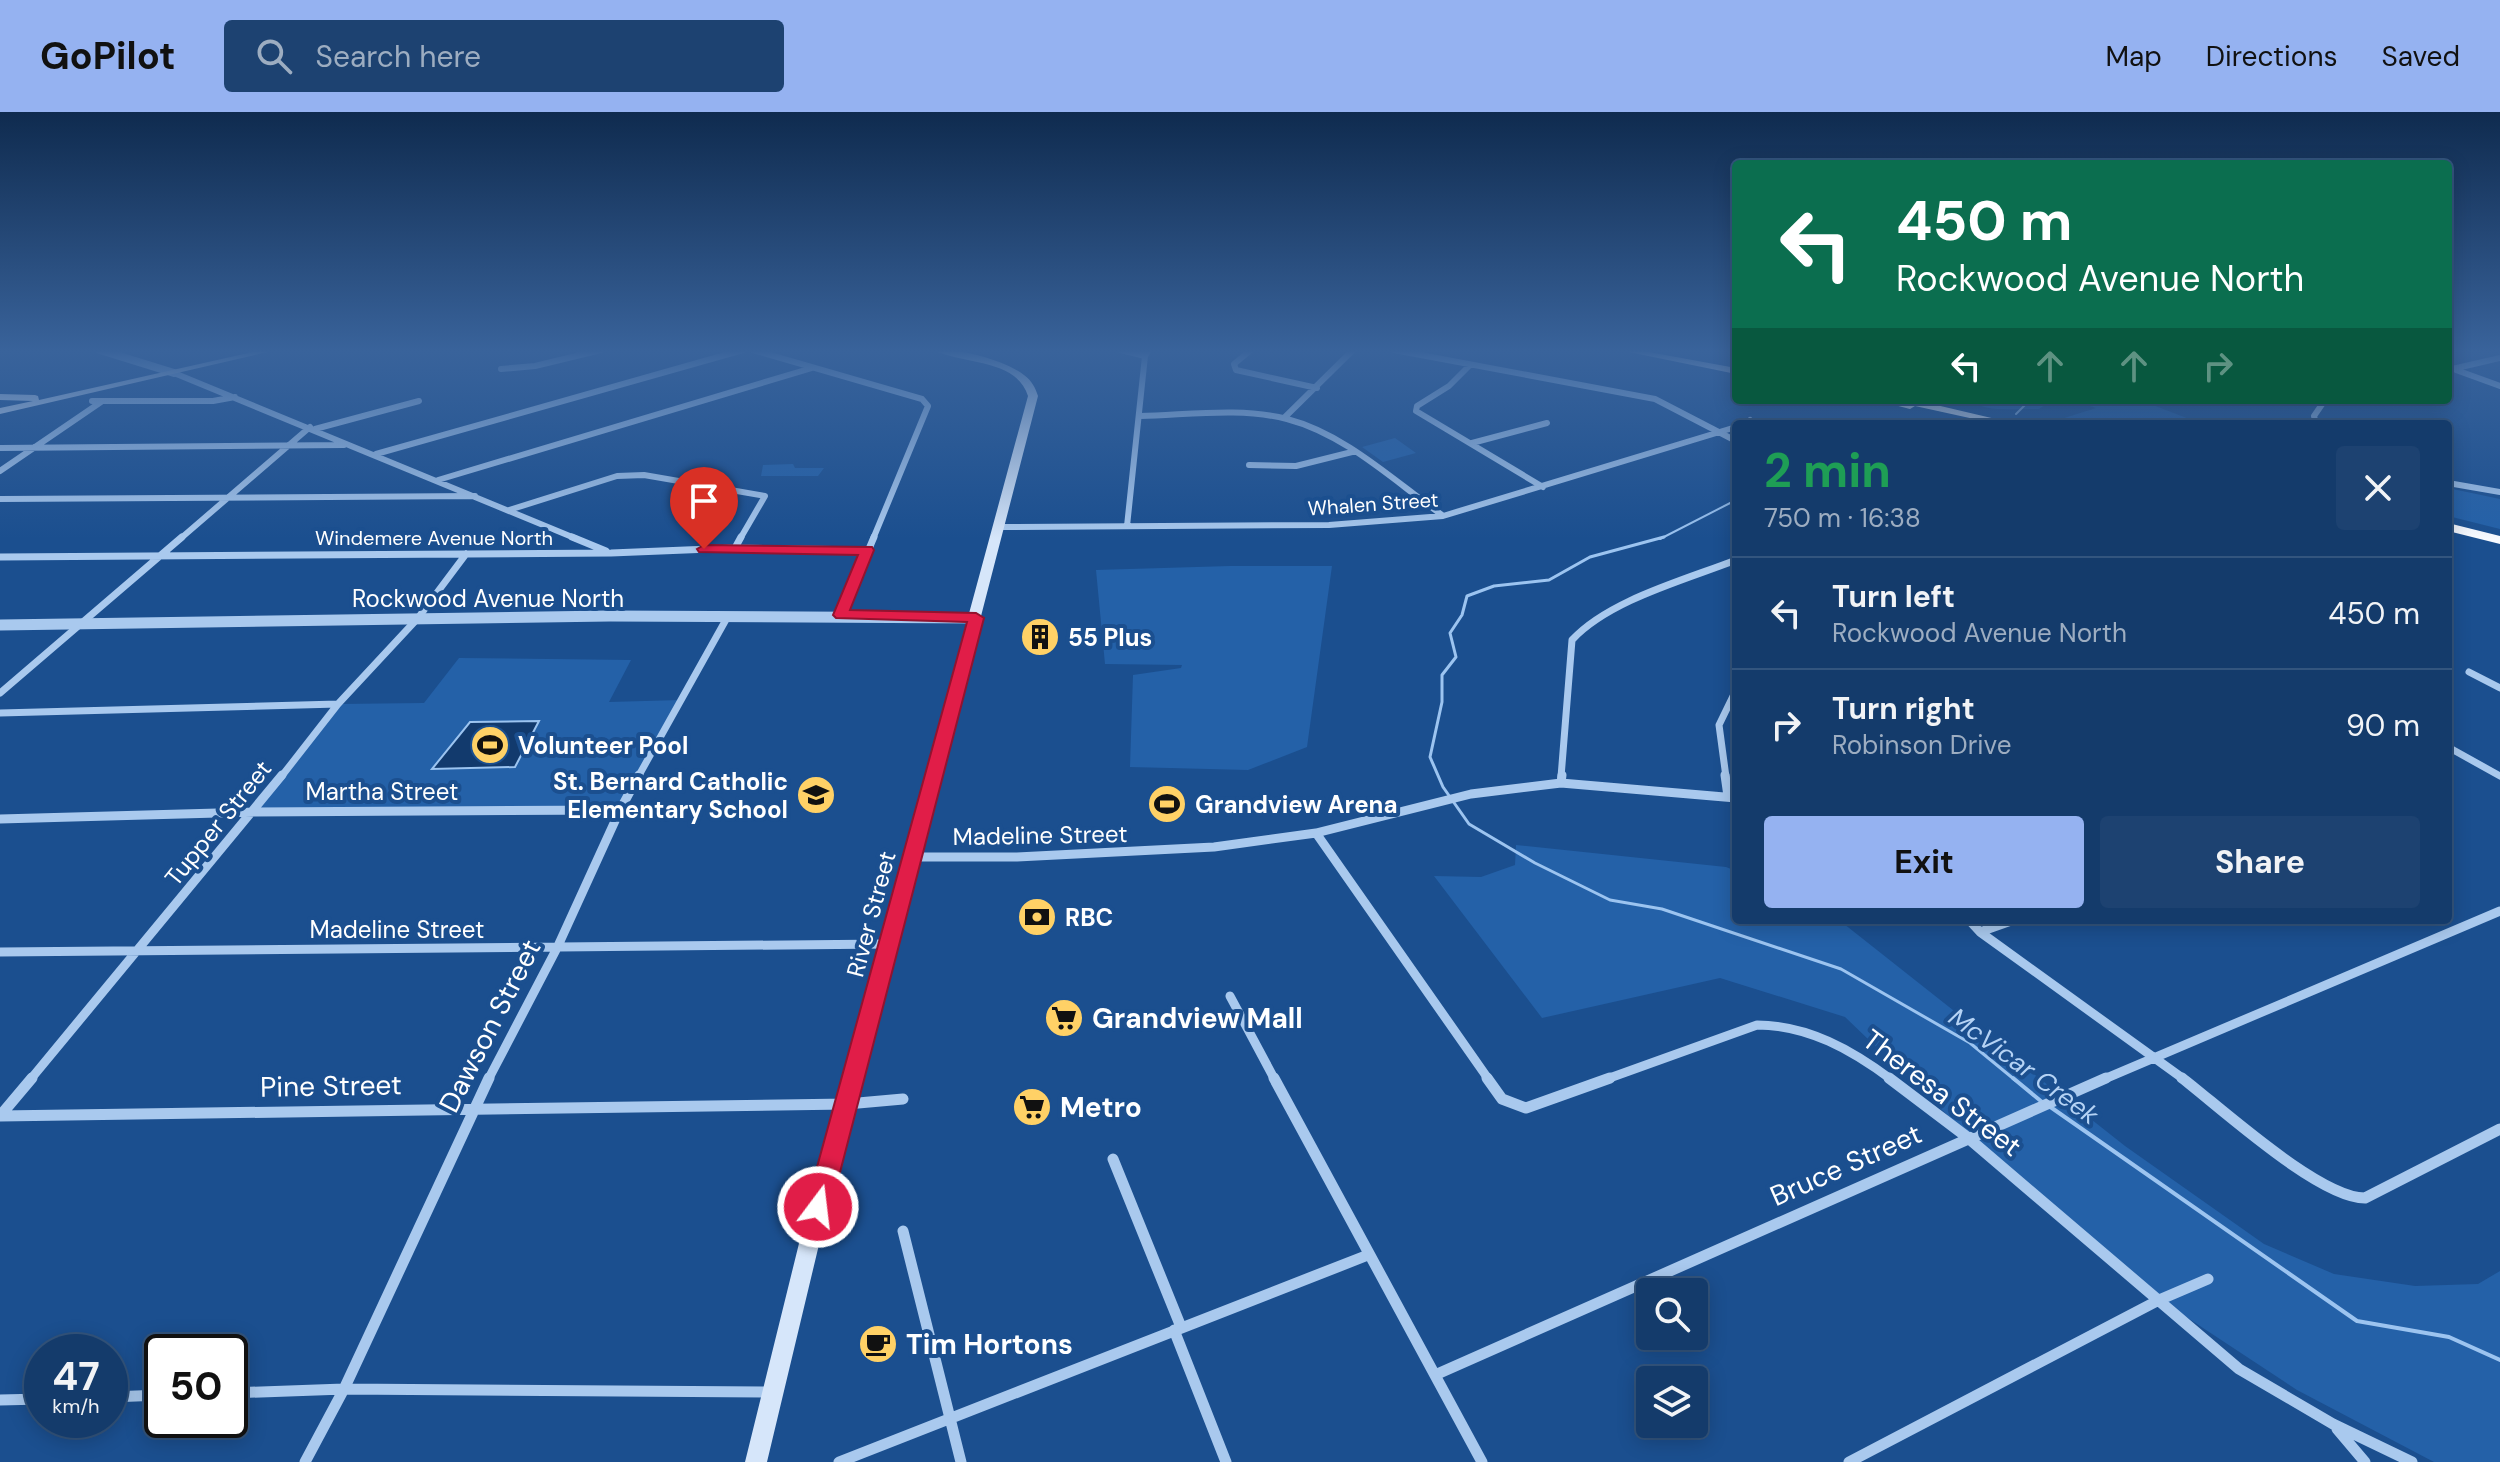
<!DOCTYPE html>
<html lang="en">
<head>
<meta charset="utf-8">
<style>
	:root { --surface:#143b6b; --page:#1d4271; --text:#f1f3f6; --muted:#9dadc1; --line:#33557e; --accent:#95b2f1 }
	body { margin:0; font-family:"DM Sans",sans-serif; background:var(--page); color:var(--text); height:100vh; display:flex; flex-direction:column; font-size:30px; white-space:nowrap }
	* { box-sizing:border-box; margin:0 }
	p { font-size:26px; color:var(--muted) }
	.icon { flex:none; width:44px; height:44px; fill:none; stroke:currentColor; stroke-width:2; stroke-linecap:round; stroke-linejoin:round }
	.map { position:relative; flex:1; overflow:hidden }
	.sheet { position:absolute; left:1732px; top:308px; width:720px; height:504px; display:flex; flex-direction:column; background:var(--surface); border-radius:8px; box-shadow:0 4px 20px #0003,0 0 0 2px var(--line) }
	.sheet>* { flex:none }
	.hud { position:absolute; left:1732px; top:48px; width:720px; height:244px; border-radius:8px; box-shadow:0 4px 20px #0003,0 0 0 2px var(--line); background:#0b6e4f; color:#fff; overflow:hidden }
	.buttons { position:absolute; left:1636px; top:1166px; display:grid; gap:16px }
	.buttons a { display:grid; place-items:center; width:72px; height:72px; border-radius:8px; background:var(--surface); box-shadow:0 4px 20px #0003,0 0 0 2px var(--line); font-size:40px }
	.speed { position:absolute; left:24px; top:1222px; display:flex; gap:16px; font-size:40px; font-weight:700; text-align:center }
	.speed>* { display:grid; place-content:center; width:104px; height:104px; border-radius:50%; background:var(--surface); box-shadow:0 4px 20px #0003,0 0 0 2px var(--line); line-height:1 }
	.speed small { font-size:20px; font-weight:400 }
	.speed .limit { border:4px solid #111; border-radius:12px; background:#fff; color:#111 }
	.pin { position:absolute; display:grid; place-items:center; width:68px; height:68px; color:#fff; margin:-82px -34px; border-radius:50% 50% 50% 0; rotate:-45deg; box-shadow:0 0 8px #0007 }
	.pin .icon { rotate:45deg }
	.me { position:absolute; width:88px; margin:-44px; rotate:15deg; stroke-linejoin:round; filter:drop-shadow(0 0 6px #0008) }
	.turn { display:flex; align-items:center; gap:28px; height:168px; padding:0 32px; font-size:36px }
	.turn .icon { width:104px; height:104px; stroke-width:2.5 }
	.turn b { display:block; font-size:56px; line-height:68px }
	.lanes { display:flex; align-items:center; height:76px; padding:0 32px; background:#0003; justify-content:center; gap:40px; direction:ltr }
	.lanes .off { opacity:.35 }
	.round { display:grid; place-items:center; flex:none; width:84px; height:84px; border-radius:8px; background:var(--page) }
	.head { display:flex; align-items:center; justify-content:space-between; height:136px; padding:0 32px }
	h1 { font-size:48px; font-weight:700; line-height:60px; color:#1e9e55 }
	.primary-button { display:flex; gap:16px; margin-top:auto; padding:16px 32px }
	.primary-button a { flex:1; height:92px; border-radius:8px; background:var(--accent); color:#111; font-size:32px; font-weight:700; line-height:92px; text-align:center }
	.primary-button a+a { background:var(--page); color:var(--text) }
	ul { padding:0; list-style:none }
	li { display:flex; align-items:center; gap:24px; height:112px; padding:0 32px; border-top:2px solid var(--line) }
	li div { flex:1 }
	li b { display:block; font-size:30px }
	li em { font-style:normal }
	header { display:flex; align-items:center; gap:48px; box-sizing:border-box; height:112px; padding:0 40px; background:var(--accent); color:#111 }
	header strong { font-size:38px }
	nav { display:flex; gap:44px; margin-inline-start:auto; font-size:28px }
	.search { width:560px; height:72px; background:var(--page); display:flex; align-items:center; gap:20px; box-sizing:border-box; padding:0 28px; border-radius:8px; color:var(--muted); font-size:30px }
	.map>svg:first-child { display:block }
	.green { fill:#2461a8 }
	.water { fill:#123a6d; stroke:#9cc4f0; stroke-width:2 }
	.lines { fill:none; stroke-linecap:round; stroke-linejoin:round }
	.stream-far2 { stroke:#9cc4f0; stroke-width:2 }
	.stream-far1 { stroke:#9cc4f0; stroke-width:3 }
	.stream { stroke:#9cc4f0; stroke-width:4 }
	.minor-far3 { stroke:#a9c9ee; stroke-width:6 }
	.minor-far2 { stroke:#a9c9ee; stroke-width:7 }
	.minor-far1 { stroke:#a9c9ee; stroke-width:9 }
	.minor { stroke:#a9c9ee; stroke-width:11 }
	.tertiary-far1 { stroke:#a9c9ee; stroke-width:8 }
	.tertiary { stroke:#a9c9ee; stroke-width:11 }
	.secondary { fill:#d6e6fa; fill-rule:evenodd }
	.trunk { fill:#f8faff; fill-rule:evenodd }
	.route { fill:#e11d48; stroke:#92132f; stroke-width:2 }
	.labels { text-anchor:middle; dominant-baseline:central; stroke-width:8; stroke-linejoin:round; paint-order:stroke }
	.far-street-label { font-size:20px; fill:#fff; stroke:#1b4f8f }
	.street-label { font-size:24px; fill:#fff; stroke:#1b4f8f }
	.poi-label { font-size:24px; font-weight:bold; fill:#fff; stroke:#1b4f8f; text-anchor:start }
	.water-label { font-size:26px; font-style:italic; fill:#b5d3f5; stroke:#1b4f8f }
	.near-poi-label { font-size:28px; font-weight:bold; fill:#fff; stroke:#1b4f8f; text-anchor:start }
	.near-street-label { font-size:28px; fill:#fff; stroke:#1b4f8f }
</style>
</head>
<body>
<header>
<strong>GoPilot</strong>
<div class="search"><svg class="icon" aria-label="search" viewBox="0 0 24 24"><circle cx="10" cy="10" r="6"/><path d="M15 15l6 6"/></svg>Search here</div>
<nav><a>Map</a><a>Directions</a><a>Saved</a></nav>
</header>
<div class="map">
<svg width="2500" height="1350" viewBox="0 0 2500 1350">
	<rect width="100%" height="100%" fill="#1b4f8f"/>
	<!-- green -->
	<path class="green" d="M1970,288H2140L2202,312H2061L2055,309L2096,296C2080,290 2053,285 2039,297C2017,296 1988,302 1970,288Z
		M1395,326L1416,341L1383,350L1362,335Z
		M793,352L795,356H824L818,364H761L763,353Z
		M2448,376L2500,387V417L2448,404Z
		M1230,454H1332L1307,635L1248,658L1130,655L1133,563L1181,556L1182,553L1105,552L1096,458Z
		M459,546L631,548L609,590L681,588L620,697L254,700L339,592L424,591Z
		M1516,733L1726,755L1736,759V808H1839L2125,1034L2264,1132L2334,1162L2415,1174L2478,1172L2500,1159V1350H2434L2297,1278L2159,1187L1967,1022L1845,905L1720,866L1542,906L1434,764L1481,765L1515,753Z"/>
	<!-- water -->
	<path class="water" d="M539,609L515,655L432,657L470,610Z"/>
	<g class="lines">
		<!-- stream-far2 -->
		<path class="stream-far2" d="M2016,302L2030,288
			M1660,427L1736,388"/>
		<!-- stream-far1 -->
		<path class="stream-far1" d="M1664,425L1590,445L1549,468L1494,474L1467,484L1462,503L1450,521L1456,545L1442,563V590L1430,645L1443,675L1469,712L1535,751L1610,788L1662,797L1841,857L1970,931L2015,968"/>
		<!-- stream -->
		<path class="stream" d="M2013,966L2042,990
			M2049,994L2357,1209L2449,1225L2500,1248"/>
		<!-- minor-far3 -->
		<path class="minor-far3" d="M753,238L922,287L928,294L873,427
			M1121,238L1145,244
			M1251,238L1234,252L1236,258L1317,276
			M1394,238L1655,287L1736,329
			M1470,253L1449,274L1417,294L1416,299L1543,375
			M501,257L535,254L601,238
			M2448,258L2500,246
			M2456,258L2500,274
			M174,261L577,427
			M92,289H213L235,285
			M1140,304C1188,303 1240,295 1287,307C1345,322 1394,369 1442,403
			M1284,306L1353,238
			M1745,312L1750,308
			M2316,312L2314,304L2325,288
			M315,317L419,289
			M1472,331L1547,311
			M0,336L344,333
			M376,342L743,238
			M1249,353L1296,354L1352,340
			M0,359L101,290
			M438,368L812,256
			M2448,371L2500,380
			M0,387L475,384
			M509,398L617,364L644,363L765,384L740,427
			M1127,414L1145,244L1149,238
			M999,415L1329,413L1443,404L1736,315
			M180,427L310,315"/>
		<!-- minor-far2 -->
		<path class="minor-far2" d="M572,425L606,439
			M735,436L741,425
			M0,445L611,441L735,436L867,438
			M841,503L874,425
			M2469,560L2500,576
			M0,581L182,425
			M0,601L338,592
			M2448,635L2500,664
			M281,665L338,592L418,506L466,442
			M638,665L728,504
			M1561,665L1572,528C1609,488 1685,468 1736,448
			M1726,665L1719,613L1736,578"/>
		<!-- minor-far1 -->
		<path class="minor-far1" d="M1725,663L1728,684
			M1561,671L1562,663
			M0,707L254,700L620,698
			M1316,721L1489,968
			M913,745H1017L1214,735L1316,721L1471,682L1561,671L1736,686
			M1969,808L1980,820L2185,968
			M1980,820L2014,808
			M0,840L887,832
			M1230,884L1275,968
			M30,968L282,663
			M488,968L557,836L620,698L639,663
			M1604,968L1757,913C1808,913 1852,938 1892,968
			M2102,968L2500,799"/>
		<!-- minor -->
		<path class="minor" d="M1274,966L1482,1350
			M1487,966L1502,987L1526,996L1610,966
			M1889,966L1967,1025L2239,1257L2333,1312L2412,1350
			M2182,966C2221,996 2319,1086 2365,1086L2500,1017
			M0,1004L847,992L903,987
			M0,1004L32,966
			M1113,1047L1181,1215
			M903,1119L961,1350
			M1174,1218L1226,1350
			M1435,1263L2106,966
			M230,1281L344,1277L773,1280
			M110,1285L162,1283
			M0,1288L42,1287
			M2337,1317L2365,1350
			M305,1350L344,1277L489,966
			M839,1350L1368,1143
			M1849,1350L2159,1188L2208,1167"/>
		<!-- tertiary-far1 -->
		<path class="tertiary-far1" d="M100,238L174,261"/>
		<!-- tertiary -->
		<path class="tertiary" d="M0,513L610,504L976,506"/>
		<!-- secondary -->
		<path class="secondary" d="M262,238H276L0,302V296L33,289L0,288V282L35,283L38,284L39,288Z
			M934,238C958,236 1005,248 1024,263C1032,269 1035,275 1038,284L828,1095L767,1350H745L808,1095L1028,284C1016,246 963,253 934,238Z"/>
		<!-- trunk -->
		<path class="trunk" d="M1619,238H1638L1736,256V262Z
			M1875,288H1915L2017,312H1997L1915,294L1910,297Z
			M2448,411L2500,424V432L2448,419Z"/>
	</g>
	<!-- sky -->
	<linearGradient id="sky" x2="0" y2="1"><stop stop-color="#0f2b4f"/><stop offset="0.56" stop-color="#39639b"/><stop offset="1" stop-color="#39639b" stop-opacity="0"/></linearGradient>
	<rect width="2500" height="427" fill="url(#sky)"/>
	<!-- route -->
	<path class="route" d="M704,433L872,435L874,438L850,498L976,501L984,506L831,1095L827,1103L818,1106L810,1103L806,1095L967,510L836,506L833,503L858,443L699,440L697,437Z"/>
	<!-- icons -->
	<defs>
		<symbol id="building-disc" viewBox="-11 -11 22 22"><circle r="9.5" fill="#ffd166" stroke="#1b4f8f"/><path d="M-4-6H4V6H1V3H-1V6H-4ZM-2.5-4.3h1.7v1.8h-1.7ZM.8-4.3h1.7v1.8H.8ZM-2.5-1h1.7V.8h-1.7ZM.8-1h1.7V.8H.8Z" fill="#111"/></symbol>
		<symbol id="stadium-disc" viewBox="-11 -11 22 22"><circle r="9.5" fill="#ffd166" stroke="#1b4f8f"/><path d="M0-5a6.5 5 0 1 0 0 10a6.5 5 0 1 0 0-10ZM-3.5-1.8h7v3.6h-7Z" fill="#111"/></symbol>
		<symbol id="school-disc" viewBox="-11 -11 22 22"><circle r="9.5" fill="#ffd166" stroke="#1b4f8f"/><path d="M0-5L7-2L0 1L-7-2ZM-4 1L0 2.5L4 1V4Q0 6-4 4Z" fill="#111"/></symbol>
		<symbol id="bank-disc" viewBox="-11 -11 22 22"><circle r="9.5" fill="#ffd166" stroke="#1b4f8f"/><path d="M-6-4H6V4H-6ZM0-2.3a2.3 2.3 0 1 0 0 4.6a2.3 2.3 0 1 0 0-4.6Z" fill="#111"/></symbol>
		<symbol id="supermarket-disc" viewBox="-11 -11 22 22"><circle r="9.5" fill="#ffd166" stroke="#1b4f8f"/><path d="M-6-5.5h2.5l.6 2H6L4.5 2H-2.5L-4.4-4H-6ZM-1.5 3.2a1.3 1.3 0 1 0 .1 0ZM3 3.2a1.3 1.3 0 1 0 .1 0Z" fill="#111"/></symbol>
		<symbol id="cafe-disc" viewBox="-11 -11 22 22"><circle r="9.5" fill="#ffd166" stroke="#1b4f8f"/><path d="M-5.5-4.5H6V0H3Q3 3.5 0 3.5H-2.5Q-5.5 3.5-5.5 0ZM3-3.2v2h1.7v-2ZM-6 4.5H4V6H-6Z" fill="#111"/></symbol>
	</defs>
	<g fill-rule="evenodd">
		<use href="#building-disc" x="1018" y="503" width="44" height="44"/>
		<use href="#stadium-disc" x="468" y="611" width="44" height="44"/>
		<use href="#school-disc" x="794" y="661" width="44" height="44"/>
		<use href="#stadium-disc" x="1145" y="670" width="44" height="44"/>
		<use href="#bank-disc" x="1015" y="783" width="44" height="44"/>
		<use href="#supermarket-disc" x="1042" y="884" width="44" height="44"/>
		<use href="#supermarket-disc" x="1010" y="973" width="44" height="44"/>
		<use href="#cafe-disc" x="856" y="1210" width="44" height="44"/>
	</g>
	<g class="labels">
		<!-- far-street labels -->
		<g class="far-street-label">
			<text transform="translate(1373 392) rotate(-4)">Whalen Street</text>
			<text x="434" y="426">Windemere Avenue North</text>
		</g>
		<!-- street labels -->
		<g class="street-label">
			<text x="488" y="486">Rockwood Avenue North</text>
			<text x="382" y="679">Martha Street</text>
			<text transform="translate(218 711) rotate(-51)">Tupper Street</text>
			<text transform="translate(1040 723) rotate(-1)">Madeline Street</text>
			<text transform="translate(871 802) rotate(-75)">River Street</text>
			<text x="397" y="817">Madeline Street</text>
		</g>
		<!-- poi labels -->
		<g class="poi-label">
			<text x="1068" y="525">55 Plus</text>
			<text x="518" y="633">Volunteer Pool</text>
			<text x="788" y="669" text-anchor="end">St. Bernard Catholic<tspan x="788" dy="28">Elementary School</tspan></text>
			<text x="1195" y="692">Grandview Arena</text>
			<text x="1065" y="805">RBC</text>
		</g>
		<!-- water labels -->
		<g class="water-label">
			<text transform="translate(2024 954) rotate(36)">McVicar Creek</text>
		</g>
		<!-- near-poi labels -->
		<g class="near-poi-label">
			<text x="1092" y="906">Grandview Mall</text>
			<text x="1060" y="995">Metro</text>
			<text x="906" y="1232">Tim Hortons</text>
		</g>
		<!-- near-street labels -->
		<g class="near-street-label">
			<text transform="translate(490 914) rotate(-63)">Dawson Street</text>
			<text transform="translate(331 974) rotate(-1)">Pine Street</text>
			<text transform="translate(1942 981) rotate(37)">Theresa Street</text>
			<text transform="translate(1846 1053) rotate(-24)">Bruce Street</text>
		</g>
	</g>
</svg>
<div class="buttons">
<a><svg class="icon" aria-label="search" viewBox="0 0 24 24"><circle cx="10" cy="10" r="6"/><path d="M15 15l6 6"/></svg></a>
<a><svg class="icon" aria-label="layers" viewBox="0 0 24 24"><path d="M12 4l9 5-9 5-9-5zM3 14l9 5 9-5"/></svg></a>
</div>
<div class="speed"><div>47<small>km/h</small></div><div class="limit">50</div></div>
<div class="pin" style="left:704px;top:437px;background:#d93025"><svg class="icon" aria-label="arrive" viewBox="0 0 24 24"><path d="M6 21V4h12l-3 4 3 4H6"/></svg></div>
<svg class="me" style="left:818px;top:1095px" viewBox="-20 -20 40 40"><circle r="17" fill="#e11d48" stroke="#fff" stroke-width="3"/><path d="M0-11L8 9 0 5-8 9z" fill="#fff"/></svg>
<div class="hud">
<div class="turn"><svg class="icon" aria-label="left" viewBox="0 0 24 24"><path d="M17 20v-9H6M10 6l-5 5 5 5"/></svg><div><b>450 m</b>Rockwood Avenue North</div></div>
<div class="lanes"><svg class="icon" aria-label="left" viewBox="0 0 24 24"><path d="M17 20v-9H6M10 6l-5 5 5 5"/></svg><svg class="icon off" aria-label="ahead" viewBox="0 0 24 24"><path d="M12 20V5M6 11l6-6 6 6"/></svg><svg class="icon off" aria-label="ahead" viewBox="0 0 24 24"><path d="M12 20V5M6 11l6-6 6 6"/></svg><svg class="icon off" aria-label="right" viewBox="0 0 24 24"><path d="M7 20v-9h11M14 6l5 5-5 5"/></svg></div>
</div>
<section class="sheet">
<div class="head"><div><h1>2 min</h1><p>750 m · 16:38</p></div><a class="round"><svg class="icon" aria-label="close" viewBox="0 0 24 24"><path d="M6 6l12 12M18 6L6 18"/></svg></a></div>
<ul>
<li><svg class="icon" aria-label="left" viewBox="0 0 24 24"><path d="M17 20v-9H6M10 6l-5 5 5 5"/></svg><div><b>Turn left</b><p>Rockwood Avenue North</p></div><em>450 m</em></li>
<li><svg class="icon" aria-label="right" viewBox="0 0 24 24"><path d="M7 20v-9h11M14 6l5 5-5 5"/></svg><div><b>Turn right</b><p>Robinson Drive</p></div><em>90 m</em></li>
</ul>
<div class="primary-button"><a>Exit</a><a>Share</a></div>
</section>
</div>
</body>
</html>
